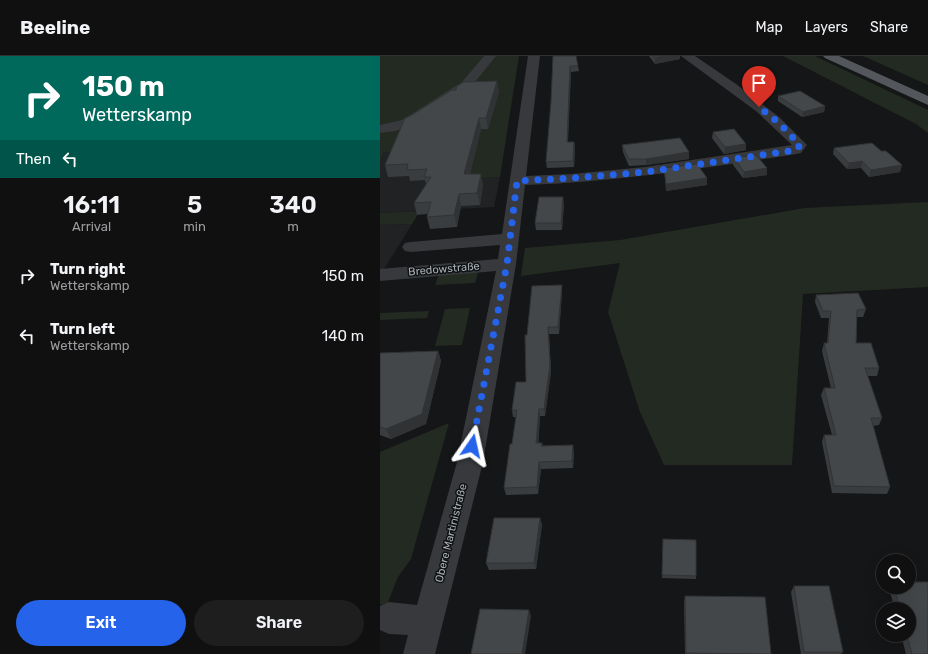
<!DOCTYPE html>
<html lang="en">
<head>
<meta charset="utf-8">
<style>
	:root { --surface:#101011; --page:#1e1e1f; --text:#f1f3f6; --muted:#9c9d9f; --line:#303031; --accent:#2563eb }
	body { margin:0; font-family:Rubik,sans-serif; background:var(--page); color:var(--text); height:100vh; display:flex; flex-direction:column; font-size:15px; white-space:nowrap }
	* { box-sizing:border-box; margin:0 }
	p { font-size:13px; color:var(--muted) }
	.icon { flex:none; width:22px; height:22px; fill:none; stroke:currentColor; stroke-width:2; stroke-linecap:round; stroke-linejoin:round }
	.map { position:relative; flex:1; overflow:hidden }
	.panel { display:flex; flex-direction:column; background:var(--surface); width:380px }
	.panel>* { flex:none }
	.banner { background:#00695c; color:#fff; overflow:hidden }
	.controls { position:absolute; left:496px; top:498px; display:grid; gap:8px }
	.controls a { display:grid; place-items:center; width:40px; height:40px; border-radius:50%; background:var(--surface); box-shadow:0 4px 16px #0002,0 0 0 1px var(--line); font-size:20px }
	.pin { position:absolute; display:grid; place-items:center; width:34px; height:34px; color:#fff; margin:-41px -17px; border-radius:50% 50% 50% 0; rotate:-45deg; box-shadow:0 0 4px #0007 }
	.pin .icon { rotate:45deg }
	.me { position:absolute; width:44px; margin:-22px; rotate:11deg; stroke-linejoin:round; filter:drop-shadow(0 0 3px #0008) }
	.turn { display:flex; align-items:center; gap:14px; height:84px; padding:0 16px; font-size:18px }
	.turn .icon { width:52px; height:52px; stroke-width:2.5 }
	.turn b { display:block; font-size:28px; line-height:34px }
	.then { display:flex; align-items:center; height:38px; padding:0 16px; background:#0003; gap:8px; font-size:15px }
	.eta { display:flex; justify-content:space-evenly; align-items:center; height:68px; text-align:center }
	.eta b { font-size:24px; font-weight:600; line-height:28px }
	.button { display:flex; gap:8px; margin-top:auto; padding:8px 16px }
	.button a { flex:1; height:46px; border-radius:24px; background:var(--accent); color:#fff; font-size:16px; font-weight:600; line-height:46px; text-align:center }
	.button a+a { background:var(--page); color:var(--text) }
	ul { padding:0; list-style:none }
	li { display:flex; align-items:center; gap:12px; height:60px; padding:0 16px }
	li div { flex:1 }
	li b { display:block; font-size:15px }
	li em { font-style:normal }
	header { display:flex; align-items:center; gap:24px; box-sizing:border-box; height:56px; padding:0 20px; background:var(--surface); border-bottom:1px solid var(--line) }
	header strong { font-size:19px }
	nav { display:flex; gap:22px; margin-inline-start:auto; font-size:14px }
	main { display:flex; flex:1; min-height:0 }
	.map>svg:first-child { display:block }
	.built { fill:#212224 }
	.green { fill:#232a22 }
	.lines { fill:none; stroke-linecap:round; stroke-linejoin:round }
	.minor { fill:#37393c; fill-rule:evenodd }
	.major { fill:#53575b; fill-rule:evenodd }
	.wall { fill:#3a3d40 }
	.shaded-wall { fill:#303234 }
	.building { fill:#44474a; stroke:#303234 }
	.route { stroke:#2563eb; stroke-width:7; stroke-dasharray:0 12.6 }
	.labels { text-anchor:middle; dominant-baseline:central; stroke-width:3; stroke-linejoin:round; paint-order:stroke }
	.street-label { font-size:11px; fill:#a8b1b7; stroke:#101112 }
</style>
</head>
<body>
<header>
<strong>Beeline</strong>
<nav><a>Map</a><a>Layers</a><a>Share</a></nav>
</header>
<main>
<section class="panel">
<div class="banner">
<div class="turn"><svg class="icon" aria-label="right" viewBox="0 0 24 24"><path d="M7 20v-9h11M14 6l5 5-5 5"/></svg><div><b>150 m</b>Wetterskamp</div></div>
<div class="then">Then<svg class="icon" aria-label="left" viewBox="0 0 24 24"><path d="M17 20v-9H6M10 6l-5 5 5 5"/></svg></div>
</div>
<div class="eta">
<div><b>16:11</b><p>Arrival</p></div>
<div><b>5</b><p>min</p></div>
<div><b>340</b><p>m</p></div>
</div>
<ul>
<li><svg class="icon" aria-label="right" viewBox="0 0 24 24"><path d="M7 20v-9h11M14 6l5 5-5 5"/></svg><div><b>Turn right</b><p>Wetterskamp</p></div><em>150 m</em></li>
<li><svg class="icon" aria-label="left" viewBox="0 0 24 24"><path d="M17 20v-9H6M10 6l-5 5 5 5"/></svg><div><b>Turn left</b><p>Wetterskamp</p></div><em>140 m</em></li>
</ul>
<div class="button"><a>Exit</a><a>Share</a></div>
</section>
<div class="map">
<svg width="548" height="598" viewBox="0 0 548 598">
	<rect width="100%" height="100%" fill="#151617"/>
	<!-- built -->
	<path class="built" d="M4,96H19L32,120L31,125L120,121L114,151L0,157V107Z
		M32,168L4,213L0,214V169Z"/>
	<!-- green -->
	<path class="green" d="M0,0H139L120,121L30,125L31,120L8,121L18,96H4L0,107Z
		M403,0H435L548,54V77L536,68Z
		M483,0H548V29Z
		M548,146V231L423,238L412,409H284L260,356L228,256L240,207L141,220L145,192L240,184L425,152Z
		M40,155L32,168L0,169V157Z
		M98,216L95,227L55,229L59,218Z
		M90,252L82,289L55,290L65,253Z
		M49,255L47,262L0,264V257Z
		M69,367L31,503L18,521L6,551L0,548V396Z"/>
	<g class="lines">
		<!-- minor -->
		<path class="minor" d="M104,0H116L90,32L32,70L15,75L0,77V69L22,64L82,26Z
			M148,0H160L146,120L192,118L265,111L412,89L376,55L301,0H315L356,28L399,61L427,89L421,97L416,98C326,112 236,126 145,129L136,208L103,406L55,598H23L28,579L9,578L0,574V550L9,546L37,549L77,406L116,215L0,225V213L118,203L120,189L31,196L25,195L22,191L25,187L31,186L122,178Z"/>
		<!-- major -->
		<path class="major" d="M443,0H459L548,40V49L445,2Z"/>
	</g>
	<!-- wall -->
	<path class="wall" d="M173,0L198,10L199,15L191,16L188,86H194L195,93L194,111L167,112L166,106L171,46Z
		M269,0H300V3L275,8Z
		M117,25L119,36L108,73H101L90,118L103,129L100,149L81,150L77,171L50,173L47,161V158L37,159L34,147L46,128L45,124L30,125L29,120L8,121L5,109L30,60Z
		M398,40L445,50L444,56L422,61L398,45Z
		M333,76L366,94L344,98L332,82Z
		M242,89L309,103L266,109L249,110L243,96Z
		M454,92L501,95L522,109L520,116L489,121L481,112L467,113L453,98Z
		M354,102L387,112V119L363,122L353,109Z
		M284,112L327,129L286,135Z
		M184,148L182,174H156L155,167Z
		M182,236L179,278H169L171,316L165,360H160L158,387H162L163,390L194,396L193,412L161,413L158,438L126,439L124,432L132,388L136,361H133L132,354L146,326L147,279Z
		M436,239L486,253L483,261H477L476,287L499,312L497,320H488L502,362L499,369L493,370L510,431L507,438L452,437L442,386L444,379H452L441,339L444,332H451L442,295L444,287H447L449,262H441L435,246Z
		M58,295L61,305L46,368L11,383L0,379V298Z
		M160,462L162,469L156,513L109,514L106,507Z
		M283,483L316,520V523L282,522Z
		M414,530L463,596L461,598H421L411,536Z
		M510,531H529L548,598H526L521,579H529V553H515L509,533Z
		M305,540L385,541L391,598H305L304,547Z"/>
	<!-- shaded-wall -->
	<path class="shaded-wall" d="M285,0H300V3L275,8V2Z
		M190,10L191,16L187,93V86Z
		M117,25L119,36L108,73L106,62Z
		M445,50L444,56L422,61L423,56Z
		M99,62L101,73L87,130L84,118Z
		M194,86L195,93L194,111L193,105Z
		M366,88V94L344,98L345,91Z
		M309,96V103L266,109V103Z
		M482,105L481,112L467,113L469,107Z
		M522,109L520,116L489,121L491,114Z
		M387,112V119L363,122L364,116Z
		M101,118L103,129L100,149L97,137Z
		M327,122V129L286,135V128Z
		M79,138L81,150L77,171L74,159Z
		M183,141L184,148L182,174L181,167Z
		M182,229V236L179,278L178,271Z
		M168,271L169,278L171,316L165,360L164,353Z
		M58,295L61,305L46,368L11,383L6,373Z
		M159,353L160,360L158,394L156,387Z
		M193,389L194,396L193,412L192,405Z
		M159,406L161,413L158,438L157,431Z
		M160,462L162,469L156,513L154,507Z
		M149,554L151,560L145,598H142Z"/>
	<!-- building -->
	<path class="building" d="M173,0H196L198,10H190L187,86H194L193,105L166,106L171,46Z
		M273,0H285L275,2Z
		M117,25L106,62H99L84,118H101L97,137L79,138L74,159L47,161L51,146L34,147L51,121H44L47,113L27,114L28,108L5,109L25,62L30,60L72,34H76L77,30L84,26Z
		M420,35L445,50L423,56L398,40Z
		M354,73L366,88L345,91L333,76Z
		M300,82L309,96L266,103H249L242,89Z
		M492,87L501,95H506L522,109L491,114L482,105L469,107L454,92Z
		M376,99L387,112L364,116L354,102Z
		M317,108L327,122L286,128L284,112Z
		M159,141H183L181,167H155Z
		M182,229L178,271H168L170,309L164,353H159L156,387H162L161,390L193,389L192,405L159,406L157,431L124,432L130,388H132L137,354H132L136,326H146L145,279H147L152,230Z
		M478,237L486,253L477,254L476,287H491L499,312H485L502,362H491L510,431L454,430L444,379H456L444,332H455L444,287H448L451,255H443L436,239Z
		M58,295L42,358L6,373L0,371V297Z
		M114,462H160L154,507H106Z
		M283,483L316,484V520L282,519Z
		M529,526H548V598H532L527,579H529V553H520L514,531H529Z
		M414,530H449L463,596H424Z
		M305,540L385,541L391,598L306,597Z
		M100,553L149,554L142,598H91Z"/>
	<g class="lines">
		<!-- route -->
		<path class="route" d="M92,390L127,208L137,125L192,122L266,116L416,94L420,89L399,67L379,51"/>
	</g>
	<g class="labels">
		<!-- street labels -->
		<g class="street-label">
			<text transform="translate(64 213) rotate(-5)">Bredowstraße</text>
			<text transform="translate(71 477) rotate(-76)">Obere Martinistraße</text>
		</g>
	</g>
</svg>
<div class="controls">
<a><svg class="icon" aria-label="search" viewBox="0 0 24 24"><circle cx="10" cy="10" r="6"/><path d="M15 15l6 6"/></svg></a>
<a><svg class="icon" aria-label="layers" viewBox="0 0 24 24"><path d="M12 4l9 5-9 5-9-5zM3 14l9 5 9-5"/></svg></a>
</div>
<div class="pin" style="left:379px;top:51px;background:#d93025"><svg class="icon" aria-label="arrive" viewBox="0 0 24 24"><path d="M6 21V4h12l-3 4 3 4H6"/></svg></div>
<svg class="me" style="left:92px;top:390px" viewBox="-20 -20 40 40"><path d="M0-17L14 15 0 8-14 15z" fill="#2563eb" stroke="#fff" stroke-width="4"/></svg>
</div>
</main>
</body>
</html>
